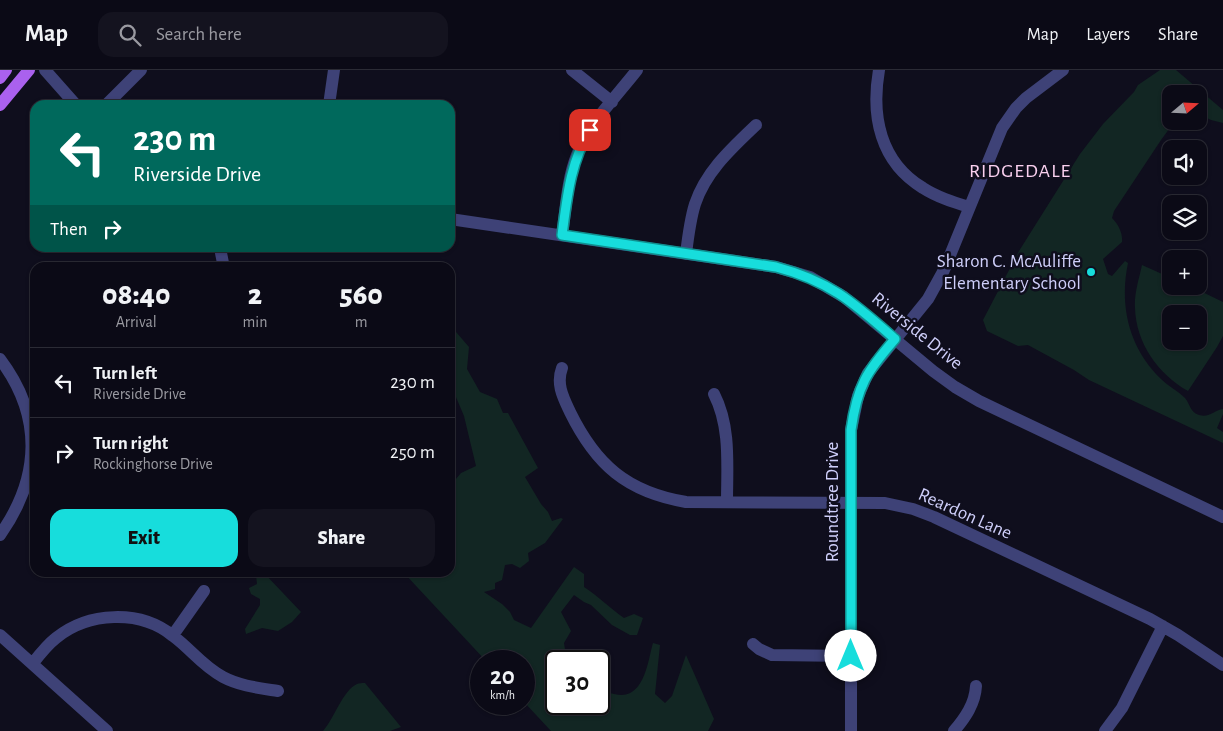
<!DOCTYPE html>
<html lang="en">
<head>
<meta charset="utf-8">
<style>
	:root { --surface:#0b0a16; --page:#14131f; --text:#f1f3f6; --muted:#9a9aa1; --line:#2b2b35; --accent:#17dddc }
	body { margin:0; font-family:"Alegreya Sans",sans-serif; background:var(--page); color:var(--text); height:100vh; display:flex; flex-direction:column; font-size:19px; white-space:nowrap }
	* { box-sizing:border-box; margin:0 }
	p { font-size:16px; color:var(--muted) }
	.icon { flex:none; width:28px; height:28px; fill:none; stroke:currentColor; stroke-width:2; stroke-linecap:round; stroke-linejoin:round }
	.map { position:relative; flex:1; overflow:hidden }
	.details { position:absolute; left:30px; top:192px; width:425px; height:315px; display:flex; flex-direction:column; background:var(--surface); border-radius:15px; box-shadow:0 1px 4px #0004,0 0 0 1px var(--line) }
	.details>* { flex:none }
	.hud { position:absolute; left:30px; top:30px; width:425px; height:152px; border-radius:15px; box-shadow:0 1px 4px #0004,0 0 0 1px var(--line); background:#00695c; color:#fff; overflow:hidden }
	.needle { width:32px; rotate:71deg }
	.buttons { position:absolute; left:1162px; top:15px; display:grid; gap:10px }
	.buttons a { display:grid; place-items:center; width:45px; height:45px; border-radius:10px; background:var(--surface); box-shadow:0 1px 4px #0004,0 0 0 1px var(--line); font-size:25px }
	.speed { position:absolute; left:470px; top:580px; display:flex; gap:10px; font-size:25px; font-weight:700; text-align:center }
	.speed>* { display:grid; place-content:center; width:65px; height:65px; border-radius:50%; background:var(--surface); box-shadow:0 1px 4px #0004,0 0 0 1px var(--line); line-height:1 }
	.speed small { font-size:12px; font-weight:400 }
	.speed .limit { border:2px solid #111; border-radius:8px; background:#fff; color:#111 }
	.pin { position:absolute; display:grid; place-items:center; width:42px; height:42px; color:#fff; margin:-21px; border-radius:10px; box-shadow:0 2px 8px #0006 }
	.me { position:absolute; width:55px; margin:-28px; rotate:0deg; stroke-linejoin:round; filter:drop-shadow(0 0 4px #0008) }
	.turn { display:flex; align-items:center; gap:18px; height:105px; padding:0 20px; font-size:22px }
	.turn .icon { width:65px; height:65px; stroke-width:2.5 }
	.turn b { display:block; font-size:35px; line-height:42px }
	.then { display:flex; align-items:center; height:48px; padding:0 20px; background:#0003; gap:10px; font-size:19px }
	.eta { display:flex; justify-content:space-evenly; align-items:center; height:85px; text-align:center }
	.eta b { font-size:30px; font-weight:800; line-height:35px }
	.cta { display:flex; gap:10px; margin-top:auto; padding:10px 20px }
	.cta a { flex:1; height:58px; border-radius:15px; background:var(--accent); color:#111; font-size:20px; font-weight:800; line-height:58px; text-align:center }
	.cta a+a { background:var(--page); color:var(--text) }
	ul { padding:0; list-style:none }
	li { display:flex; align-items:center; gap:15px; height:70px; padding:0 20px; border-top:1px solid var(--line) }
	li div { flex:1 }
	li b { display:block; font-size:19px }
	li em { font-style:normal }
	header { display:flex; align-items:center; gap:30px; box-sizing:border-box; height:70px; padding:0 25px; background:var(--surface); border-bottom:1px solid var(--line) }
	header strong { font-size:24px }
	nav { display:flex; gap:28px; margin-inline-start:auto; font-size:18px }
	.search { width:350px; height:45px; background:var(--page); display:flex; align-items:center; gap:12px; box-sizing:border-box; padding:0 18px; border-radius:15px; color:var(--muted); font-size:19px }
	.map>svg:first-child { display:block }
	.green { fill:#122623; fill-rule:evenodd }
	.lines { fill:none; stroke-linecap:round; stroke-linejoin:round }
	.minor { stroke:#3e4277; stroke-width:12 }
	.major { stroke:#aa61ee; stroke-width:12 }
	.route-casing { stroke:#0f908f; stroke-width:12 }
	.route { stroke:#17dddc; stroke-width:9 }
	.poi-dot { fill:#17dddc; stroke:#0f0e1d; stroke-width:2 }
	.labels { text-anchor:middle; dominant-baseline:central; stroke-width:5; stroke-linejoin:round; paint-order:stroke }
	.poi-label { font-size:19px; fill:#cfcffa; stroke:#0f0e1d; text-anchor:end }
	.street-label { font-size:19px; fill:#cfcffa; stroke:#0f0e1d }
	.neighbourhood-label { font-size:20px; letter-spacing:1px; fill:#fad0ef; stroke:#0f0e1d }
</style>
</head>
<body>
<header>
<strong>Map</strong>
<div class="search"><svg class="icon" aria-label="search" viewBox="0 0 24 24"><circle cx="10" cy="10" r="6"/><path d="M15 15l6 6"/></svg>Search here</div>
<nav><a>Map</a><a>Layers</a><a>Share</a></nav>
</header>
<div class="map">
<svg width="1223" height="661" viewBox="0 0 1223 661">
	<rect width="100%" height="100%" fill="#0f0e1d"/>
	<!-- green -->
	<path class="green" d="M1160,0H1176L1223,40V53L1211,50L1199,44V24H1171V51H1175L1161,70L1114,141L1112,148C1118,154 1123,163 1122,172L1103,189L1108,204L1112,206L1125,191L1128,193C1119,236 1129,278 1161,309C1168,316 1178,321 1185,328C1190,334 1190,342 1199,345C1210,348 1214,340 1223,339V344L1217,358L1223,362V373L1089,310L1074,300L1028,275L1018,276L987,261L983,250L1019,181L1080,84L1103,54L1134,22L1138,15Z
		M1142,195L1171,208V216H1190L1223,232V266L1217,277L1188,321C1158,304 1136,273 1135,238C1134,224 1139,209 1142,195ZM1171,244H1199V271H1171Z
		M450,255L469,277L467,299L480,322L497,329L503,343H508L538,398L525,407L541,434L548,442L552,451L561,448L563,449L545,473L528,483L529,491L520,498L512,494L505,495L502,510L495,513V519L484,522L502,534L510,542L514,550L531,558L574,497L584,504V517C598,526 610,538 624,548L634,544L643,548L637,565H630L612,555L591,535L584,532L574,525L561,542L571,561L564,573L566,586L577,587L586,584L595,589V591H556V634H599V604L606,622C611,623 617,625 622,625C645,624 648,590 653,573L660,575L655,624L665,633L672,626L686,585L714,649L708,661H551L524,632V591H486L404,503L450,502V416L461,403L476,396L464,346L450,313Z
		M260,502L264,503L301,542L292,552L278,561L262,558L246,564L245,559L260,535V529L251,524L249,518L257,514L256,505Z
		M365,613L401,657L390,661H323C334,649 343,620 357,614C359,613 362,613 365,613Z"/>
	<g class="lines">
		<!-- minor -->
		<path class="minor" d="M45,0L76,35
			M572,0L612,32
			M879,0C871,46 880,92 923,118C937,127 953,132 969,137
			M106,35L141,0
			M329,35L334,0
			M450,149L776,197L810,207L844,227L933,301L955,317L979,331L1223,447
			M562,165C566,139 567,110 577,85C589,53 616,27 637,0
			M220,178L224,198
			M686,184C688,167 690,150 695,134C706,101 732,78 756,55
			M0,289C43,346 41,407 0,465
			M562,298C556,314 563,327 570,342C596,395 627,422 686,432L885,433L913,439L934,447L1150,549L1178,565L1223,595
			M714,324C731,357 727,396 727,432
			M0,565L107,661
			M173,565L204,521
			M753,574L759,579L772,585L851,586
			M33,593C40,584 47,575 56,568C88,542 140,539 173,566C192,580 201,595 223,607C240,616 259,618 278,621
			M851,661V360L858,326L868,303L928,229L944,200L1002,58L1016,38L1026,28L1063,0
			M954,661C965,648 975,634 976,616
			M1105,661L1122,638L1163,556"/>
		<!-- major -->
		<path class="major" d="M0,8L6,0
			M0,35L29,0"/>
	</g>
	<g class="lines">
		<defs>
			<path id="route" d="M590,60C570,93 567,128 562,165L776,197C830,211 854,233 895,269C867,301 857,316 851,360V586"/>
		</defs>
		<!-- route casing -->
		<use href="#route" class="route-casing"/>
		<!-- route -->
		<use href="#route" class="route"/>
	</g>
	<!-- markers -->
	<circle class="poi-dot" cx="1091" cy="202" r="5"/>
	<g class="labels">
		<!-- poi labels -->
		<g class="poi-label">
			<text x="1081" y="191">Sharon C. McAuliffe<tspan x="1081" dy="22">Elementary School</tspan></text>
		</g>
		<!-- street labels -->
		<g class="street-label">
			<text transform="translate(917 261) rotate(39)">Riverside Drive</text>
			<text transform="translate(832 432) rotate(-90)">Roundtree Drive</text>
			<text transform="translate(965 444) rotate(24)">Reardon Lane</text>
		</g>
		<!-- neighbourhood labels -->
		<g class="neighbourhood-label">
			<text x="1020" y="101">RIDGEDALE</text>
		</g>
	</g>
</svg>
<div class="buttons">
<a><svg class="needle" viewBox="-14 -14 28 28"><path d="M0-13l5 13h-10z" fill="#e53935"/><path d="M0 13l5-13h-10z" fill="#9a9aa1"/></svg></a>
<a><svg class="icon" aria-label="sound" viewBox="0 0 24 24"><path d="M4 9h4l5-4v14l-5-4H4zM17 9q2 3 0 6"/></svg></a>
<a><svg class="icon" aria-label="layers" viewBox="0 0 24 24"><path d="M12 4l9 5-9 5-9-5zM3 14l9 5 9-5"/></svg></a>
<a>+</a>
<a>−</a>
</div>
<div class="speed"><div>20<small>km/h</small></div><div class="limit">30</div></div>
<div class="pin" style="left:590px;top:60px;background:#d93025"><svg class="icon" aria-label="arrive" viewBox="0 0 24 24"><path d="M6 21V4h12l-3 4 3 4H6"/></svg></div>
<svg class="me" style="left:851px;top:586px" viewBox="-20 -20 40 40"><circle r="19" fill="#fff"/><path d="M0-13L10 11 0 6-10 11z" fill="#17dddc"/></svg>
<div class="hud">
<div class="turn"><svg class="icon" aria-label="left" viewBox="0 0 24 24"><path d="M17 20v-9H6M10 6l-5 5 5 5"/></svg><div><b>230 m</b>Riverside Drive</div></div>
<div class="then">Then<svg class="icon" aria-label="right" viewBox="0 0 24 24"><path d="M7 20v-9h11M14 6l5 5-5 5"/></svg></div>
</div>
<section class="details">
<div class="eta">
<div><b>08:40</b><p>Arrival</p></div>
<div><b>2</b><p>min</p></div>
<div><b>560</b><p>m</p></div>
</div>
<ul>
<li><svg class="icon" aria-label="left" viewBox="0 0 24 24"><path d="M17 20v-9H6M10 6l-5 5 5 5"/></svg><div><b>Turn left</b><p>Riverside Drive</p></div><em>230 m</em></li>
<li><svg class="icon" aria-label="right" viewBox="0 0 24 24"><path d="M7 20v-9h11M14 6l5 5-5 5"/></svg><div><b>Turn right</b><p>Rockinghorse Drive</p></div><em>250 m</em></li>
</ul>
<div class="cta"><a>Exit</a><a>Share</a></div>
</section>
</div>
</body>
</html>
